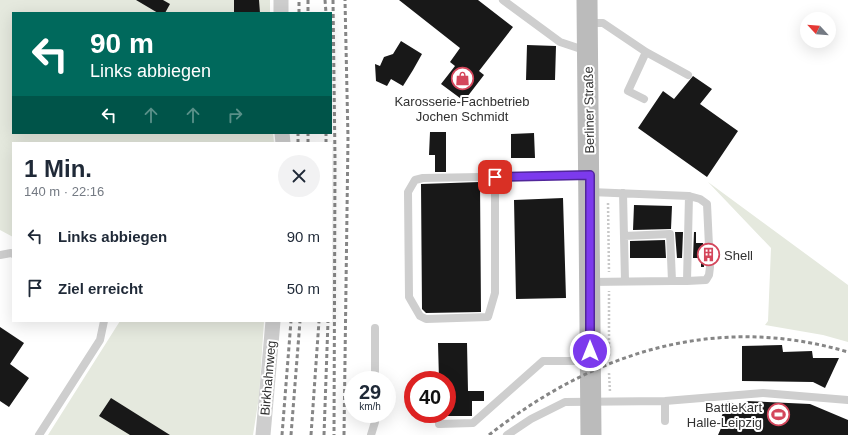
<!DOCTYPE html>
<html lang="de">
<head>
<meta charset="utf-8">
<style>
	:root { --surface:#fff; --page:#f2f2f3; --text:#1f2937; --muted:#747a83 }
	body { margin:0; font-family:Helvetica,sans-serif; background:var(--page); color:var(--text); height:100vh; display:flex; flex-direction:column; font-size:15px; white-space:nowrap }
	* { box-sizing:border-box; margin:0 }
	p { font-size:13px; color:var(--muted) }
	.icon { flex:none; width:22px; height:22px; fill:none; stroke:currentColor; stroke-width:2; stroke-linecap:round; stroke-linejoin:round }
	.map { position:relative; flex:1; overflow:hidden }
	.sheet { position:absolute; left:12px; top:142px; width:320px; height:180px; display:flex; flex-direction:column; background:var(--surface); border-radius:0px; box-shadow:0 4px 16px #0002 }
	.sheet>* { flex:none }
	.hud { position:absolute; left:12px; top:12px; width:320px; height:122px; border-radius:0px; box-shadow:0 4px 16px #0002; background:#00695c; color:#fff; overflow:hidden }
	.needle { width:26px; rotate:296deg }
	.tools { position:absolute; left:800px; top:12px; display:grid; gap:8px }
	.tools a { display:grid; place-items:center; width:36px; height:36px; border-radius:50%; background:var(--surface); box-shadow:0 4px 16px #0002; font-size:20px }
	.speed { position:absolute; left:344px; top:371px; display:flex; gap:8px; font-size:20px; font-weight:700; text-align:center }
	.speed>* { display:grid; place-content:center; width:52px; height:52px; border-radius:50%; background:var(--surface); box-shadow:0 4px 16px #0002; line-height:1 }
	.speed small { font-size:10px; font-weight:400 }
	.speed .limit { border:6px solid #d22; background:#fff; color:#111 }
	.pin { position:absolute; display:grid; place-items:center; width:34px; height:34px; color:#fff; margin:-17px; border-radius:8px; box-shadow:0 2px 6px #0006 }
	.me { position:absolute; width:44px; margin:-22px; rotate:0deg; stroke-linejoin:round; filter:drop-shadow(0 0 3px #0008) }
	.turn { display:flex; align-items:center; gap:14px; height:84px; padding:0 12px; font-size:18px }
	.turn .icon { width:52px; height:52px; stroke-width:2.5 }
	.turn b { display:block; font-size:28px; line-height:34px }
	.lanes { display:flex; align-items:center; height:38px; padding:0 12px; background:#0003; justify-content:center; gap:20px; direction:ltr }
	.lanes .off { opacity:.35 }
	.round { display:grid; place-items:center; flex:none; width:42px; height:42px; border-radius:21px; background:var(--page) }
	.head { display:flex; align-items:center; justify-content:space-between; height:68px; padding:0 12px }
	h1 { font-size:24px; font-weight:700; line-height:30px }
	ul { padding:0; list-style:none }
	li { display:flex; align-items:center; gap:12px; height:52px; padding:0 12px }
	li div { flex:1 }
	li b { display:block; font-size:15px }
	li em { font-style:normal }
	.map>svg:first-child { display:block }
	.green { fill:#e5e9de }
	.building { fill:#181818 }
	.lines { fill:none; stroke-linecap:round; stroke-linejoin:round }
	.path { stroke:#c8c8c8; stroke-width:2.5; stroke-dasharray:2 2; stroke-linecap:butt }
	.lane { stroke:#cecece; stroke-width:8 }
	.street { stroke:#cecece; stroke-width:15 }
	.secondary { stroke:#bbb; stroke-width:21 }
	.rail { stroke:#868686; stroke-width:3; stroke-dasharray:4 3; stroke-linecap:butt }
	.route-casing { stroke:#51269a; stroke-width:10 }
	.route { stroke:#7c3aed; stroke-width:7 }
	.labels { text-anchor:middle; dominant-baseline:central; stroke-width:4; stroke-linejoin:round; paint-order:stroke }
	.poi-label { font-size:13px; fill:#313131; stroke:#fff }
	.street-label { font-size:13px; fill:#313131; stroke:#fff }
</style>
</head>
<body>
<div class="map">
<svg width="848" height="435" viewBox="0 0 848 435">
	<rect width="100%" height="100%" fill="#fff"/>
	<!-- green -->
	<path class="green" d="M0,0H270V13H13V133H273L274,143H13V237L0,230Z
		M708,182L848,285V342L823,335L765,325L768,321L771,248Z
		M120,321H264L259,397L253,435H48Z"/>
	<!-- building -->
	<path class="building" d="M136,0H163L170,4L165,13H158Z
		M234,0H259L260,13H234Z
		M399,0H478L513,27L479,71L484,75L464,101L441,84L455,66L450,62L460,48Z
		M401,41L422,54L413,70L403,86L391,79L387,86L376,81L375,64L380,66L384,57L393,54Z
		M527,45L556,46L555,80H526Z
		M693,76L712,89L700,104L738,131L707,177L638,128L663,91L674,99Z
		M430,132H446V172H435V155H429Z
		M534,133L535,158H511V134Z
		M480,182L481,312L426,313L422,309L421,184Z
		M563,198L566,298L516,299L514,200Z
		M634,205L672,206L671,229L633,230Z
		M675,232H683L682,258H677Z
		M694,232H696V243H703L704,267H701V258H693Z
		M665,240L666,258H630V241Z
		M0,327L24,343L10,364L29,378L9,407L0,401Z
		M438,343H467L468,391H484V401H472V416H447V380H439Z
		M782,345L783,352L812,351L813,358H839L825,388L813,382L742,381V346Z
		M111,398L170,435H130L99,416Z
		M728,401L743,408L746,401L810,404L848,420V435H718L722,426L718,425Z"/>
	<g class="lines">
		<!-- path -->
		<path class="path" d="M608,203L609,272
			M609,356V291
			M609,373L610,392"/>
		<!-- lane -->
		<path class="lane" d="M503,0L560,42L587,51
			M588,23H603L646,52L688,75
			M644,99L628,91L646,52
			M495,177V293L488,317L426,319L420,316L409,297L408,192L415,180L423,178L589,175
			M590,192L689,196L687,281H672
			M623,193L625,281
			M0,255L11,253L13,254
			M687,281L706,280L709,275L710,267L707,204L700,199L689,196
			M590,282L672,281L670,234L624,236
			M375,328V380
			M665,421V401
			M439,424L473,423L543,361H590
			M39,435L100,340L104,321
			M371,435L375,422V414
			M507,435L531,419L565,402L665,401L763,393L848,400"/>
		<!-- street -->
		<path class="street" d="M281,0V13
			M282,133L283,143
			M263,435L273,321"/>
		<!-- secondary -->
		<path class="secondary" d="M587,0L591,435"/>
		<!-- rail -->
		<path class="rail" d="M308,0V13
			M325,0L326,13
			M333,0L335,159L334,435
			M299,13V0
			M298,143V133
			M308,143V133
			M326,143V133
			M282,435L291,321
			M291,435L300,321
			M311,435L319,321
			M324,435L328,321
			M344,435L348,138L345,0
			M489,435C594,352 716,313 848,352"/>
	</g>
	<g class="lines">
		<defs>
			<path id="route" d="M495,177L590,175V351"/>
		</defs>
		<!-- route casing -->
		<use href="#route" class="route-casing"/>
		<!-- route -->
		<use href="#route" class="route"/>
	</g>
	<!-- icons -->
	<defs>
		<symbol id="shop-ring" viewBox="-11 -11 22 22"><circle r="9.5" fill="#fff" stroke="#d4475c" stroke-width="1.5"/><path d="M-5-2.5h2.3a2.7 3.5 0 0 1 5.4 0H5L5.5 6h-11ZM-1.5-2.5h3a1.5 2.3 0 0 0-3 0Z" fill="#d4475c"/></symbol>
		<symbol id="building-ring" viewBox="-11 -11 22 22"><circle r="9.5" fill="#fff" stroke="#d4475c" stroke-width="1.5"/><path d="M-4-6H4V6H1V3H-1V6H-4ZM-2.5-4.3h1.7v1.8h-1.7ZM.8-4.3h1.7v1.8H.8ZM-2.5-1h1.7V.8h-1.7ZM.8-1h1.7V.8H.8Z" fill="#d4475c"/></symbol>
		<symbol id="stadium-ring" viewBox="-11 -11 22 22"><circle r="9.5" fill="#fff" stroke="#d4475c" stroke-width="1.5"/><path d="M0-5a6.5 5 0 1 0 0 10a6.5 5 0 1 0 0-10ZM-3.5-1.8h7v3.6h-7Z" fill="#d4475c"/></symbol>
	</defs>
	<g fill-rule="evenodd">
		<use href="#shop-ring" x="450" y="66" width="25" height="25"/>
		<use href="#building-ring" x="696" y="242" width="25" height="25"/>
		<use href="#stadium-ring" x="766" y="402" width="25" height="25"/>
	</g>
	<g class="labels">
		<!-- poi labels -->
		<g class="poi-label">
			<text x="462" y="101">Karosserie-Fachbetrieb<tspan x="462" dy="15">Jochen Schmidt</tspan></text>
			<text x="724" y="255" text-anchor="start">Shell</text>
			<text x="762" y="407" text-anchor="end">BattleKart<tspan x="762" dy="15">Halle-Leipzig</tspan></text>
		</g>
		<!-- street labels -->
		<g class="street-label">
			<text transform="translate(589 110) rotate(-91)">Berliner Straße</text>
			<text transform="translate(268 378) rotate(-85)">Birkhahnweg</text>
		</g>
	</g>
</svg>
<div class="tools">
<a><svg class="needle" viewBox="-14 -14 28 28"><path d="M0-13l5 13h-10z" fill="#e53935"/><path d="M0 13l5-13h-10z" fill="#747a83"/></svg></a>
</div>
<div class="speed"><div>29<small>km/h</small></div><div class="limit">40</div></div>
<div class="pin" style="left:495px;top:177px;background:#d93025"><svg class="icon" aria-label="arrive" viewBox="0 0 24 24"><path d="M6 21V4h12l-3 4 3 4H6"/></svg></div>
<svg class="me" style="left:590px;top:351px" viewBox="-20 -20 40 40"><circle r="17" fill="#7c3aed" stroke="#fff" stroke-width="3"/><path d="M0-11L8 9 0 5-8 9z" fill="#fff"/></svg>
<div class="hud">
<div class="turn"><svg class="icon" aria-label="left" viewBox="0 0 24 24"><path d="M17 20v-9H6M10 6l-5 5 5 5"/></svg><div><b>90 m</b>Links abbiegen</div></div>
<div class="lanes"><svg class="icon" aria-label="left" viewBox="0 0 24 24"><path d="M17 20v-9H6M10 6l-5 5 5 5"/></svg><svg class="icon off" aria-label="ahead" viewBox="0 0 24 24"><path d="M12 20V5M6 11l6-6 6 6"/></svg><svg class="icon off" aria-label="ahead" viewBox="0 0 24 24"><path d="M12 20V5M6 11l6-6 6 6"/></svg><svg class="icon off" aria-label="right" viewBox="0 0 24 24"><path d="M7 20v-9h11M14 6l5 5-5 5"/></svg></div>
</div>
<section class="sheet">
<div class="head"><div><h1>1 Min.</h1><p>140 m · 22:16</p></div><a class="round"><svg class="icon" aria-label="close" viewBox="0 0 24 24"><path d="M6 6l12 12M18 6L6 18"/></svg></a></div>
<ul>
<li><svg class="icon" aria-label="left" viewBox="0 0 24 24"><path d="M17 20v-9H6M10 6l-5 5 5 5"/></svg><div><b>Links abbiegen</b></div><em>90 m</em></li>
<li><svg class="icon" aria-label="arrive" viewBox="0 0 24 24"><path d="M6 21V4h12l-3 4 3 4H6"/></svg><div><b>Ziel erreicht</b></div><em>50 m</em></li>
</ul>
</section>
</div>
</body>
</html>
